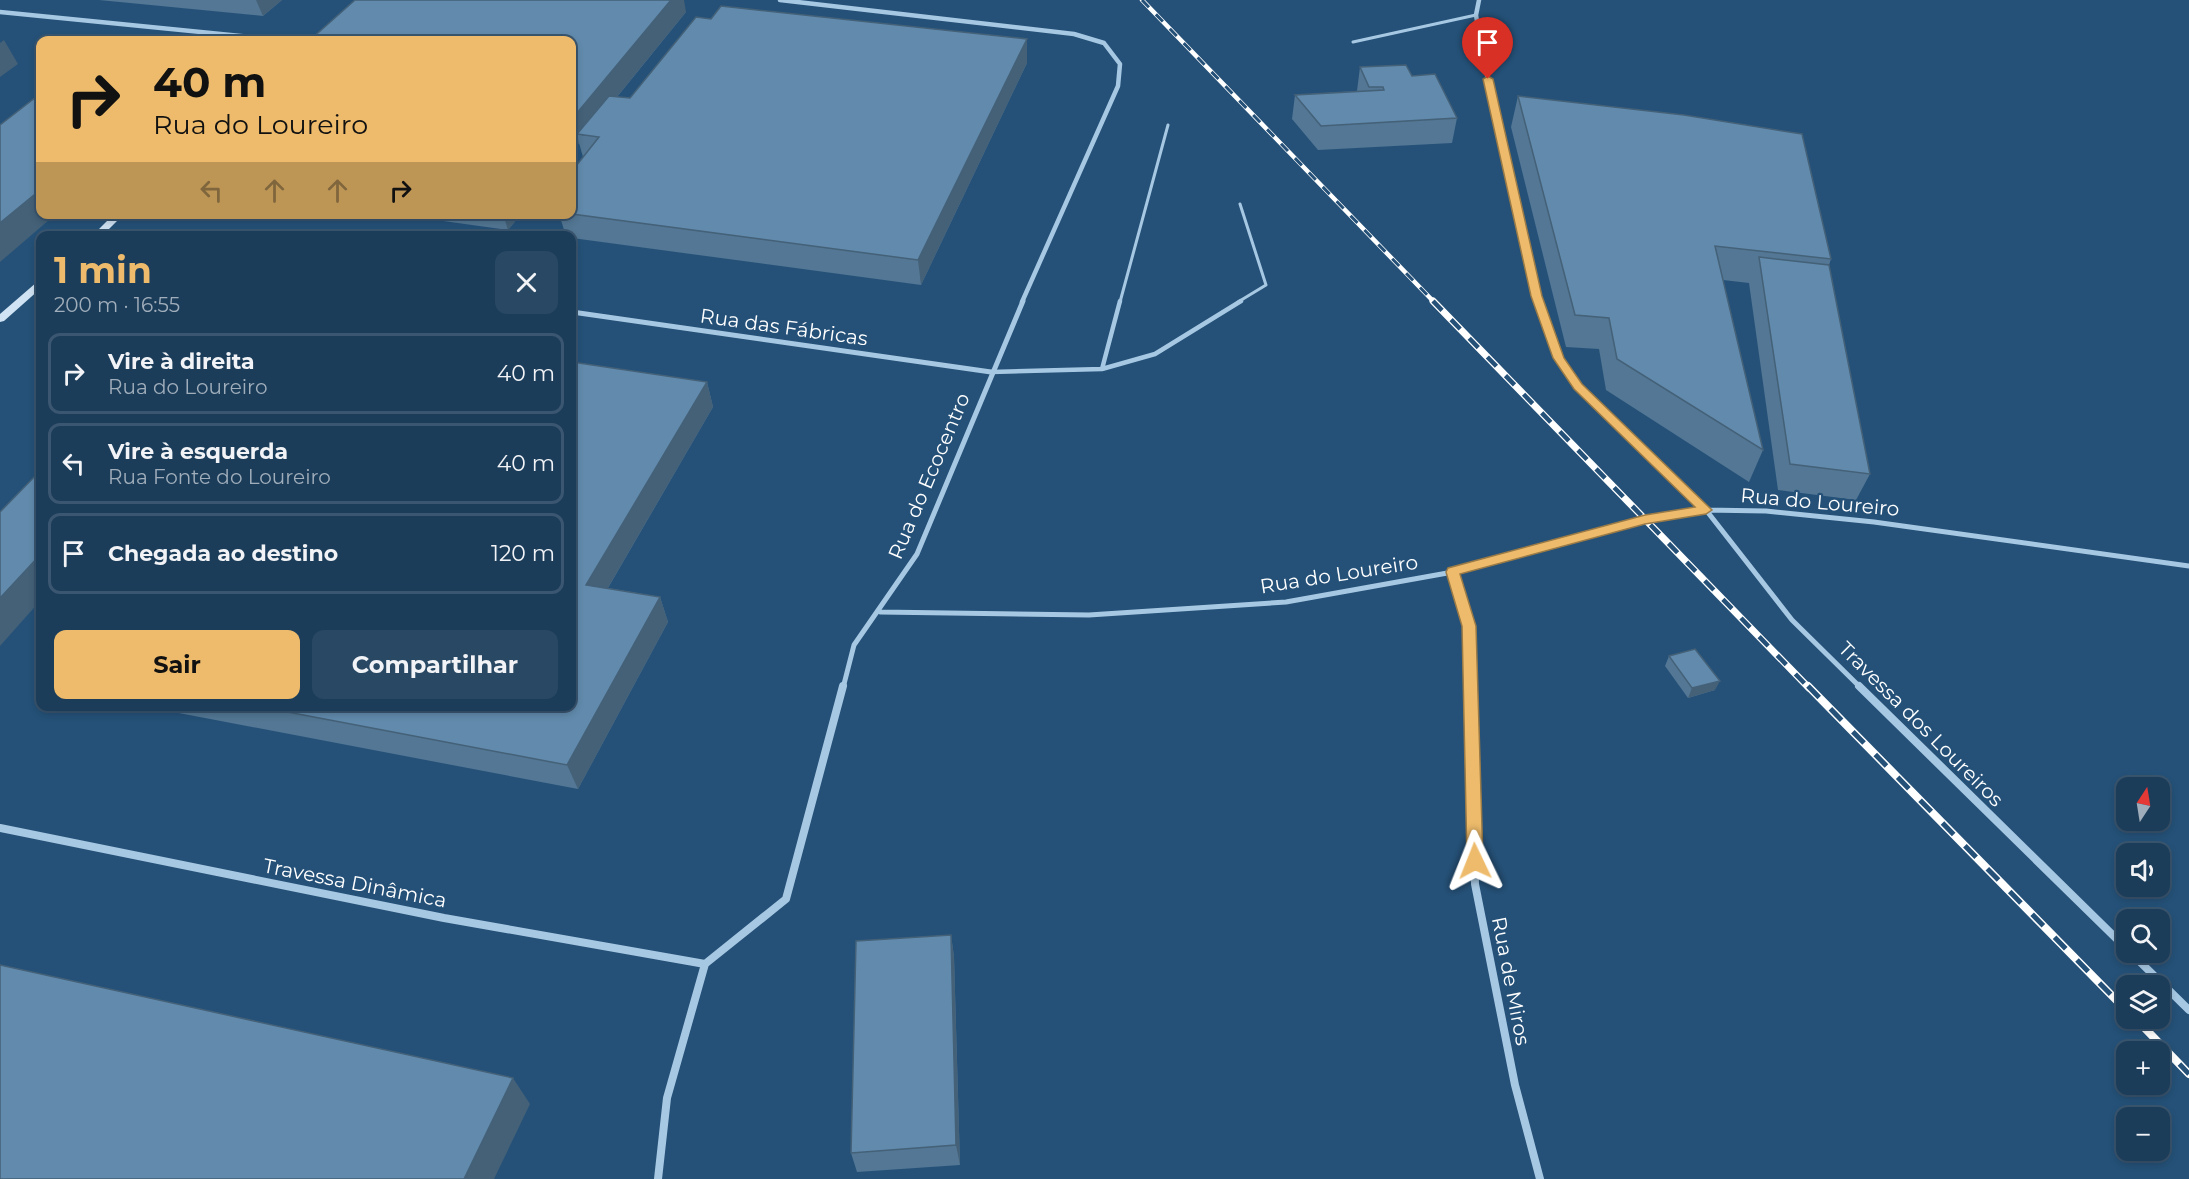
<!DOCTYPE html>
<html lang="pt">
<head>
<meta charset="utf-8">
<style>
	:root { --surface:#1c3d5a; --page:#294863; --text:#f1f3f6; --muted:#a0aebb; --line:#3a5670; --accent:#edbb6b }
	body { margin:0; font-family:Montserrat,sans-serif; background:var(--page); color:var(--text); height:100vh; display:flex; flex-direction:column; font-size:22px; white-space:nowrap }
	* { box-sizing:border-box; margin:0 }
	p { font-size:20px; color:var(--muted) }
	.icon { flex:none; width:33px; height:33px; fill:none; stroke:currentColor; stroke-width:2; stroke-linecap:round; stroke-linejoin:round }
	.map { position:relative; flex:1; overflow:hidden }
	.side { position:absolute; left:36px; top:231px; width:540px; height:480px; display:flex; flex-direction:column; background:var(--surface); border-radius:12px; box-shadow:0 3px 9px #0003,0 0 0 2px var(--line) }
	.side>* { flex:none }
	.hud { position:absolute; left:36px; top:36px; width:540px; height:183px; border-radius:12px; box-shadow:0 3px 9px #0003,0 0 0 2px var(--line); background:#edbb6b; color:#111; overflow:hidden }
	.needle { width:39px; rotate:12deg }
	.tools { position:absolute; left:2116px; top:777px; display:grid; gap:12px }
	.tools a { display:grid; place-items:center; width:54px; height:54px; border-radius:12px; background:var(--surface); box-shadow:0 3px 9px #0003,0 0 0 2px var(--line); font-size:30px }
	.pin { position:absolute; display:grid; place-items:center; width:51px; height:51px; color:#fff; margin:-62px -26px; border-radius:50% 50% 50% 0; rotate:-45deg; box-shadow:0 0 6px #0007 }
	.pin .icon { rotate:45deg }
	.me { position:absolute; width:66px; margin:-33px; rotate:358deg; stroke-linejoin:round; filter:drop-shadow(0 0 4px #0008) }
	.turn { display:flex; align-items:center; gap:21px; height:126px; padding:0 18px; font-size:27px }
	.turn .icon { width:78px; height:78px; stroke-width:2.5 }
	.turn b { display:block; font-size:42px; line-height:51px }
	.lanes { display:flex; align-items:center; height:57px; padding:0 18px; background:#0003; justify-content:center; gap:30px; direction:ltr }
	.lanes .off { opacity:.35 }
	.round { display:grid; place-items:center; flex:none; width:63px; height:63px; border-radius:12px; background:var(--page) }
	.overview { display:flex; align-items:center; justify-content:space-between; height:102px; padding:0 18px }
	h1 { font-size:36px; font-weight:700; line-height:45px; color:var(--accent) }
	.cta { display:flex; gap:12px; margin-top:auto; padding:12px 18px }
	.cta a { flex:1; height:69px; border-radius:12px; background:var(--accent); color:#111; font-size:24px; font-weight:700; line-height:69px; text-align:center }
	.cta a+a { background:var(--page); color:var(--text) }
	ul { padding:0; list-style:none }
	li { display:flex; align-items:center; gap:18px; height:81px; margin:0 12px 9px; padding:0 6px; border:3px solid var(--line); border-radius:12px }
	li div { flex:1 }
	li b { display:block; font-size:22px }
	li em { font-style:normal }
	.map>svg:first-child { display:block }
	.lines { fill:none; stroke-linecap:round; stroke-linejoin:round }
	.lane-far1 { stroke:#a7c8e3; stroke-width:3 }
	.lane { stroke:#a7c8e3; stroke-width:4.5 }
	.street-far2 { stroke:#a7c8e3; stroke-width:4.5 }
	.street-far1 { stroke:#a7c8e3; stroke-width:5 }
	.street { stroke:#a7c8e3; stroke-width:8 }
	.secondary { fill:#d0e3f4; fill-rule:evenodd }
	.rail-far2-casing { stroke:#fff; stroke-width:4.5 }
	.rail-far1-casing { stroke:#fff; stroke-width:7 }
	.rail-casing { stroke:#fff; stroke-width:8 }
	.rail-far2 { stroke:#255178; stroke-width:3; stroke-dasharray:10; stroke-linecap:butt }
	.rail-far1 { stroke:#255178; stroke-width:4.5; stroke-dasharray:13; stroke-linecap:butt }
	.rail { stroke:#255178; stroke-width:5; stroke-dasharray:16; stroke-linecap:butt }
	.wall { fill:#537794 }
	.shaded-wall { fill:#446178 }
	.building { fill:#618aac; stroke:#446178; stroke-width:1.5 }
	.route { fill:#edbb6b; stroke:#9a7a46; stroke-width:1.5 }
	.labels { text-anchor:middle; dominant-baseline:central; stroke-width:4.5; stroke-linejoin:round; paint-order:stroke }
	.street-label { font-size:20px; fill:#fff; stroke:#255178 }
</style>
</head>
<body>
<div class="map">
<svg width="2189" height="1179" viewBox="0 0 2189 1179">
	<rect width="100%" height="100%" fill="#255178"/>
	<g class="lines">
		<!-- lane-far1 -->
		<path class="lane-far1" d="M1353,42L1476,15
			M1120,302L1168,125
			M1238,302L1266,285L1240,204"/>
		<!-- lane -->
		<path class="lane" d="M1102,369L1120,301
			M991,372L1102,369L1155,354L1241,301"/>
		<!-- street-far2 -->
		<path class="street-far2" d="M780,0L1074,34L1104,43L1120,64L1118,86L1022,302
			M1479,0L1476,15L1483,57L1539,302
			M0,12L280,40"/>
		<!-- street-far1 -->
		<path class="street-far1" d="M1539,301L1558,358L1578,387L1706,510L1792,620L1861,688
			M572,312L991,372
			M1453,572L1469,626L1470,688
			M880,612L1089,615L1286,602L1453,572L1645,520L1706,510L1766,511L1874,522L2189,566
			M843,688L854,645L917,554L1023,301"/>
		<!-- street -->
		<path class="street" d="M1470,686L1475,884L1515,1085L1540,1179
			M1859,686L2127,949
			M0,828L444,918L705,964
			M2130,952L2189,1010
			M705,964L786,899L843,686
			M658,1179L667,1098L705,964"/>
		<!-- secondary -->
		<path class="secondary" d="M114,214H124L102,236H92Z
			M40,281V289L4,321L0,322V314L37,282Z"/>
		<defs>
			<path id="rail-far2" d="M1142,0L1434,302"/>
			<path id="rail-far1" d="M1433,301L1809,688"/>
			<path id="rail" d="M1808,686L2127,1011
				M2135,1018L2189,1074"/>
		</defs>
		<!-- rail-far2 casing -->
		<use href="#rail-far2" class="rail-far2-casing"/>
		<!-- rail-far1 casing -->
		<use href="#rail-far1" class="rail-far1-casing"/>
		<!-- rail casing -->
		<use href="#rail" class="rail-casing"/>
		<!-- rail-far2 -->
		<use href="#rail-far2" class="rail-far2"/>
		<!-- rail-far1 -->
		<use href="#rail-far1" class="rail-far1"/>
		<!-- rail -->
		<use href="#rail" class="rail"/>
	</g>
	<!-- wall -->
	<path class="wall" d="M99,0H282L263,16Z
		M686,12L617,97L630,98L711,19L1027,39V63L921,285L572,238V236H566L559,214H572V171L583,157L579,143L572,153V40Z
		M1360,67L1457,118L1452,143L1318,150L1292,119L1295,95L1357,91Z
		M1518,96L1831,259L1829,265L1870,474L1856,500L1778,490L1749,283L1723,280L1763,450L1749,482L1606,390L1599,349L1566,347L1511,127Z
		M393,214H521L508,230Z
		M572,362L707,382L713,407L608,588L660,597L668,622L578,789L142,706H572Z
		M1669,656L1715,690L1688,698L1665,666Z
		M951,935L954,957L960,1165L857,1172L851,1153Z"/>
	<!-- shaded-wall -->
	<path class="shaded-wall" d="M256,0H282L263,16Z
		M671,0H684L686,12L585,136L577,134L579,143L572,153V119Z
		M1027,39V63L921,285L918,260Z
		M4,40L18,64L0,77V43Z
		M40,190V214H56L0,262V223Z
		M503,214H521L508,230Z
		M707,382L713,407L595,610L586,585Z
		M40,555V601L0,646V598Z
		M660,597L668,622L578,789L567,765Z
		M1720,681L1715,690L1688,698L1692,688Z
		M951,935L954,957L960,1165L956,1145Z
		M513,1078L530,1104L494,1179H464Z"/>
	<!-- building -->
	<path class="building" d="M355,0H671L572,119V40H310Z
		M721,6L1027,39L918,260L572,214V171L599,137L577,134L609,96L630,98L696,17L711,19Z
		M1406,65L1412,76L1435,74L1457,118L1321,126L1295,95L1384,90L1383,87H1369L1360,67Z
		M40,94V190L0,223V125Z
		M1518,96L1684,115L1802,134L1831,259L1715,246L1763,450L1617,359L1609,318L1575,315Z
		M1759,257L1829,265L1870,474L1790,464Z
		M572,362L707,382L586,585L660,597L567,765L256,706H572Z
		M40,471V555L0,598V512Z
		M1695,649L1720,681L1692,688L1669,656Z
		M951,935L956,1145L851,1153L856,941Z
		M0,965L513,1078L464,1179H0Z"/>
	<!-- route -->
	<path class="route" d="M1488,76L1493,79L1542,296L1564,358L1582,384L1712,510L1706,514L1645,524L1460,574L1476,626L1483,861L1480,865H1469L1467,861L1462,626L1446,572L1448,568L1645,515L1695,507L1574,389L1553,358L1531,296L1483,79Z"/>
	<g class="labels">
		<!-- street labels -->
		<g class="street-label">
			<text transform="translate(784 327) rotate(8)">Rua das Fábricas</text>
			<text transform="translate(929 476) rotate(-67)">Rua do Ecocentro</text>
			<text transform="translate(1820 502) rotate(5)">Rua do Loureiro</text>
			<text transform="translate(1339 574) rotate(-9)">Rua do Loureiro</text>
			<text transform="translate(1921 724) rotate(45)">Travessa dos Loureiros</text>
			<text transform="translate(355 883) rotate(11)">Travessa Dinâmica</text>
			<text transform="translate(1511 981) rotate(79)">Rua de Miros</text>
		</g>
	</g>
</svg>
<div class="tools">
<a><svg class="needle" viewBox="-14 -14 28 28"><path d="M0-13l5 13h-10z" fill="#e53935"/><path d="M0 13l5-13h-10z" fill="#a0aebb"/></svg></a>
<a><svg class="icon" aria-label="sound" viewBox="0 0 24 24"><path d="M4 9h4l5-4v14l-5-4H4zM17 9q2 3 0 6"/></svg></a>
<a><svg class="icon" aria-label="search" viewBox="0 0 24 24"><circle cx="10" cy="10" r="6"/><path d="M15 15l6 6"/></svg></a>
<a><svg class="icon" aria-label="layers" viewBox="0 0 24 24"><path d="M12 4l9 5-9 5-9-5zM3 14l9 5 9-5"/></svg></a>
<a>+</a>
<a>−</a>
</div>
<div class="pin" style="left:1488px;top:79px;background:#d93025"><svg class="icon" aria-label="arrive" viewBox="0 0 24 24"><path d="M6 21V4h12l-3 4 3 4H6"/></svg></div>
<svg class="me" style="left:1475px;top:861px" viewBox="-20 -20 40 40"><path d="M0-17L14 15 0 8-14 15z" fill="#edbb6b" stroke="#fff" stroke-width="4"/></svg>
<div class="hud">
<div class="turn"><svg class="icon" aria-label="right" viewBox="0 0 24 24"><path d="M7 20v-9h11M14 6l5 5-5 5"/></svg><div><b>40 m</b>Rua do Loureiro</div></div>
<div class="lanes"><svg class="icon off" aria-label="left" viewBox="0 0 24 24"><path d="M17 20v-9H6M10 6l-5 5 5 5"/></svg><svg class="icon off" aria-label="ahead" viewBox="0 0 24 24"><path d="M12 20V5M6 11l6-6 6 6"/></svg><svg class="icon off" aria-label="ahead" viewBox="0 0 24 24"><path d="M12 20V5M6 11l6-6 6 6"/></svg><svg class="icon" aria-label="right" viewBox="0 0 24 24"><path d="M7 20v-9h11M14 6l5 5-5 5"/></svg></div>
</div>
<section class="side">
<div class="overview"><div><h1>1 min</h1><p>200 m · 16:55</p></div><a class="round"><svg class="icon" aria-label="close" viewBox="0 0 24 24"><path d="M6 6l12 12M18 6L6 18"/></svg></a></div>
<ul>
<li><svg class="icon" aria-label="right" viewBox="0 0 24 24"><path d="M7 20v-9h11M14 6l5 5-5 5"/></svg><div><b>Vire à direita</b><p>Rua do Loureiro</p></div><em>40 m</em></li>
<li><svg class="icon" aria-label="left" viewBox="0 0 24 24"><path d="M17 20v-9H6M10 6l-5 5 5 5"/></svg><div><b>Vire à esquerda</b><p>Rua Fonte do Loureiro</p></div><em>40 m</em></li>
<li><svg class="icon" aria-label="arrive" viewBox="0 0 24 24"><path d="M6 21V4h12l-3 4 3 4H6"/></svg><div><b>Chegada ao destino</b></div><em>120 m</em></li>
</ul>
<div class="cta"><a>Sair</a><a>Compartilhar</a></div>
</section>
</div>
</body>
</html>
